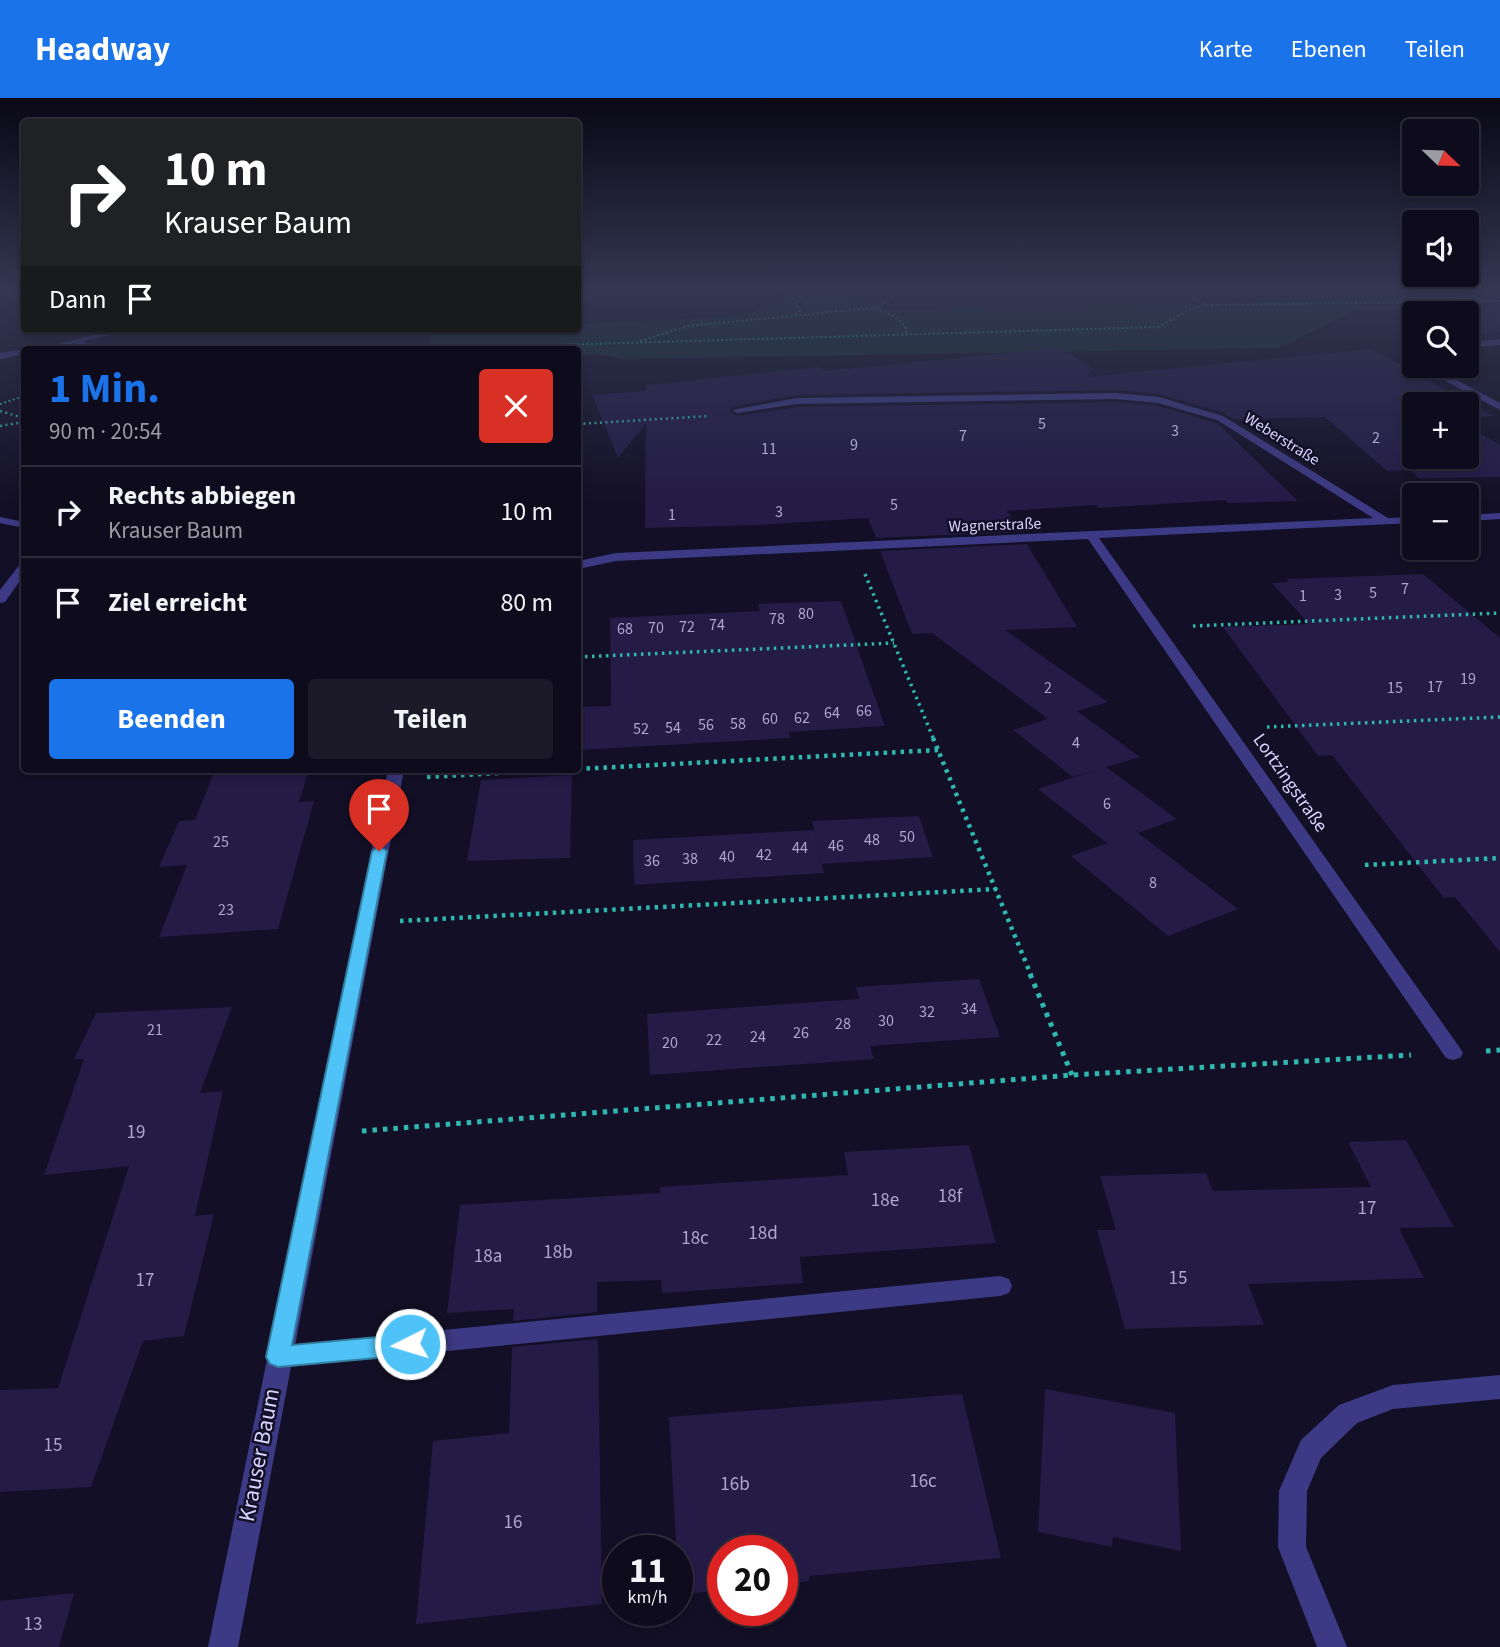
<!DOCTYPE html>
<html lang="de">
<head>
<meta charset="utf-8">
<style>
	:root { --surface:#0e0b1c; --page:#1c1929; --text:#f1f3f6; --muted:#9b9ba3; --line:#2e2b3b; --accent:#1a73e8 }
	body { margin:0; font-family:"Source Sans 3",sans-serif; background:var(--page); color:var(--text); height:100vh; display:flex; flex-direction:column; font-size:26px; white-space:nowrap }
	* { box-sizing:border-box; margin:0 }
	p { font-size:23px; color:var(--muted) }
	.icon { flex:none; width:38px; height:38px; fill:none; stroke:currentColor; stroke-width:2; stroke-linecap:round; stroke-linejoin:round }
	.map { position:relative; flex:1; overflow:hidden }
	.sheet { position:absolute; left:21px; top:248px; width:560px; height:427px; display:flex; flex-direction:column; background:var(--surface); border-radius:7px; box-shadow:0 4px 10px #0003,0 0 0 2px var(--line) }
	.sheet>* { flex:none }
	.top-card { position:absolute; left:21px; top:21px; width:560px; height:214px; border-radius:7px; box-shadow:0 4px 10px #0003,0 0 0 2px var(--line); background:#202124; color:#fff; overflow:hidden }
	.needle { width:46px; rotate:113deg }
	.controls { position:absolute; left:1402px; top:21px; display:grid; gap:14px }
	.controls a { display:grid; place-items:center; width:77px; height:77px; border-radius:7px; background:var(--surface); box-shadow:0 4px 10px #0003,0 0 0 2px var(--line); font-size:35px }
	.speed { position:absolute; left:602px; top:1437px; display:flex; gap:14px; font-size:35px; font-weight:700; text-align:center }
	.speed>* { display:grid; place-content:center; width:91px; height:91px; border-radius:50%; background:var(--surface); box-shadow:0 4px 10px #0003,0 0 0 2px var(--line); line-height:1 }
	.speed small { font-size:18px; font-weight:400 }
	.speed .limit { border:10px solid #d22; background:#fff; color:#111 }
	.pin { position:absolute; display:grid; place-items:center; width:60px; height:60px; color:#fff; margin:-72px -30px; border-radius:50% 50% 50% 0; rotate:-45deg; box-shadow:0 0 7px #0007 }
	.pin .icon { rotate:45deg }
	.me { position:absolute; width:77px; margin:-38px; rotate:265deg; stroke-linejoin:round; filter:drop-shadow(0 0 5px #0008) }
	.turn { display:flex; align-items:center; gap:24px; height:147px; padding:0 28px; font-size:32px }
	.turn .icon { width:91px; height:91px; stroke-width:2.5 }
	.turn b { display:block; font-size:49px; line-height:60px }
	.then { display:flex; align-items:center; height:66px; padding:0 28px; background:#0003; gap:14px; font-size:26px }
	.round { display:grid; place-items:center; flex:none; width:74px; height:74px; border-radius:7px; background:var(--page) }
	.head { display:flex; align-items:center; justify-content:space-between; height:119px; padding:0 28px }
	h1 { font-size:42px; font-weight:700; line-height:52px; color:var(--accent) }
	.primary-button { display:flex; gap:14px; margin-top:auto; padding:14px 28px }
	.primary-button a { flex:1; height:80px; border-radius:7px; background:var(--accent); color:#fff; font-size:28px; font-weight:700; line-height:80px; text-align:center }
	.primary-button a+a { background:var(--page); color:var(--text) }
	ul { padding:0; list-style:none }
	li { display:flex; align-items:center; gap:21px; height:91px; padding:0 28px; border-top:2px solid var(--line) }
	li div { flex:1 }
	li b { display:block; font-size:26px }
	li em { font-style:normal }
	header { display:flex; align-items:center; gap:42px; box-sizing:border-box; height:98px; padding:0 35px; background:var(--accent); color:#fff }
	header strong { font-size:33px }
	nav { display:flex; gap:38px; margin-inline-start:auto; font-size:24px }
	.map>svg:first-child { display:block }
	.green { fill:#12302f }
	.building { fill:#241b47 }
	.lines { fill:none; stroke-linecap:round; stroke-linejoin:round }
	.path-far4 { stroke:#2fb8b0; stroke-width:2; stroke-dasharray:2 2.5; stroke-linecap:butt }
	.path-far3 { stroke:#2fb8b0; stroke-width:2.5; stroke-dasharray:2 3.5; stroke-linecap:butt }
	.path-far2 { stroke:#2fb8b0; stroke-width:3.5; stroke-dasharray:2.5 4.5; stroke-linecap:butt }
	.path-far1 { stroke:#2fb8b0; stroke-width:4.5; stroke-dasharray:3.5 5; stroke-linecap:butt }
	.path { stroke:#2fb8b0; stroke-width:5; stroke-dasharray:4.5 6; stroke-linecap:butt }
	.lane { fill:#3d3a85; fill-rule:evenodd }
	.street { fill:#3d3a85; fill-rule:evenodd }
	.route { fill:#4fc3f7; stroke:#337fa1; stroke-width:2 }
	.labels { text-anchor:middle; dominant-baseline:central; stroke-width:5; stroke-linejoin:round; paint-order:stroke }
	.number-label { font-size:16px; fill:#aca6d1 }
	.far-street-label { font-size:16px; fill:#d9d4ff; stroke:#130f26 }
	.street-label { font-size:19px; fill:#d9d4ff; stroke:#130f26 }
	.near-number-label { font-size:19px; fill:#aca6d1 }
	.near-street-label { font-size:23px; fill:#d9d4ff; stroke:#130f26 }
</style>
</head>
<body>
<header>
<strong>Headway</strong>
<nav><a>Karte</a><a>Ebenen</a><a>Teilen</a></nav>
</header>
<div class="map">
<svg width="1500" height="1549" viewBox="0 0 1500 1549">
	<rect width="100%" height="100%" fill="#130f26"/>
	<!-- green -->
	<path class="green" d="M790,192L892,203L880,212L1500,199V209L1356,212L1278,250L625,261L597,256L578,258V252H431L430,232L578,231V226L747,218Z"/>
	<!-- building -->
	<path class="building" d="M1453,191H1500V234L1466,236V215H1453Z
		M1061,250L1093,271L1086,279L1371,251L1493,318L1466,320V306H1414V359H1466V327L1500,347V379L1419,380L1410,372L1387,373L1325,319L1233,321L1224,315L1159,296L1116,292L797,297L732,309L729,313L737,318L797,309L1116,304L1158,308L1217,325L1298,403L1228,405L1225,402L1098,410L1096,407L1007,413L1020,434L876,440L868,420L759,427L645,430L646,325L618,360L592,297L646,293V287L820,269L825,273Z
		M1027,446L1077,529L1005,532L1108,604L1074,614L1077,613L1140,659L1073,679L1013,632L1048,621L932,535L912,536L880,453Z
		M1423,476L1500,540V854L1455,799L1444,800L1332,657L1318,658L1223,529L1309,526L1272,485L1289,484L1286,481Z
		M841,503L885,628L789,634L790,640L578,652V609L611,608L610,520L760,513L758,506Z
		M1106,669L1177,721L1138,735L1238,811L1168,838L1071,758L1130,737L1107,745L1038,691Z
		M215,672H309L299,704L314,703L278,831L159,839L187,767L159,769L179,723L195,722Z
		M572,677L570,760L467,763L481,682Z
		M919,718L933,759L822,766L812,723Z
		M814,732L824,775L634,787L633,742Z
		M979,881L1000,939L870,948L874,961L650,977L647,916L859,901L856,889Z
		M232,909L200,995L223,993L195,1118L214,1116L184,1238L143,1243L91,1389L0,1394V1292L58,1290L129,1068L44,1077L84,961H74L96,915Z
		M1406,1042L1454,1129L1399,1130L1424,1180L1248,1186L1264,1227L1125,1231L1097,1132H1116L1100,1078L1206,1075L1213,1093L1371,1089L1348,1044Z
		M969,1047L996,1145L800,1159L803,1185L662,1195L661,1182L597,1184V1214L513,1223L514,1211L447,1215L460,1107L660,1095V1089L848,1077L844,1054Z
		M598,1241L602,1506L416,1526L433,1343L509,1335L512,1249Z
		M1045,1291L1175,1315L1181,1453L1113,1439L1112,1449L1038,1434Z
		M962,1296L1001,1460L809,1478V1483L782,1486V1452H723V1492L679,1497L669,1319Z
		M74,1495L59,1549H0V1503Z"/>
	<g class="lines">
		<!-- path-far4 -->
		<path class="path-far4" d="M767,191L784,192L802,199L795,205L800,213L794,218
			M1179,191L1205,206
			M875,211C889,215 901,219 907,233L901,238
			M640,243L688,228L874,210L904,191
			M456,250L1158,229L1193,210L1207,207L1500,203
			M0,306L24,298"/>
		<!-- path-far3 -->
		<path class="path-far3" d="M0,313L24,320
			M578,326L709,318
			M0,328L24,324"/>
		<!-- path-far2 -->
		<path class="path-far2" d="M865,476L934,642
			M1193,528L1500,515
			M578,559L894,545
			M1267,629L1500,619"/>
		<!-- path-far1 -->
		<path class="path-far1" d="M933,640L1031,877
			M578,671L938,652
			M427,679L556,672
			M1365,767L1500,760
			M400,823L997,791"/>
		<!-- path -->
		<path class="path" d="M1030,876L1072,977
			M1486,953L1500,952
			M362,1033L1072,977L1411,957"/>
		<!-- lane -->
		<path class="lane" d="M602,191H611L578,207V202Z
			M76,242L102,250L103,252H90L73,247Z
			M1000,1178L1009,1181L1012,1188L1009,1195L1000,1198L278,1270L269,1267L265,1259L269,1251L278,1248Z"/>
		<!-- street -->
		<path class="street" d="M118,231H133L49,252H34Z
			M1500,241V247L1466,250V244Z
			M431,248L434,249L435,252H427Z
			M24,251L26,252L24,256L0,261V255Z
			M1430,268H1438L1442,274L1500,305V312L1436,278Z
			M1116,295L1159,299L1223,318L1388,420L1414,419V425L1099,440L1460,950L1463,955L1460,960L1453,962L1446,960L1088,441L616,463L578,471V463L616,455L1373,420L1217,322L1158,305L1116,301L797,306L737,315L732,312L797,300Z
			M1500,415V421L1466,423V417Z
			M0,419L24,424V430L0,425Z
			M24,465V477L5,504L0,505V492L20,466Z
			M388,672H404L238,1549H208Z
			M1500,1277V1301L1393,1311L1357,1325L1321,1360L1307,1393L1306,1449L1347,1549H1317L1278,1449L1279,1393L1301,1342L1339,1307L1393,1287Z"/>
	</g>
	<!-- sky -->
	<linearGradient id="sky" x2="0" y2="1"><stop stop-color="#0a0815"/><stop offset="0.47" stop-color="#333752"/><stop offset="1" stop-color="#333752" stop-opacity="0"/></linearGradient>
	<rect width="1500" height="407" fill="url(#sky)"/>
	<!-- route -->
	<path class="route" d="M379,748L387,753L292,1247L410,1236L418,1239L421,1246L418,1254L410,1257L278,1269L270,1266L266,1259L372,753Z"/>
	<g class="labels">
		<!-- number labels -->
		<g class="number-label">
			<text x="1042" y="326">5</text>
			<text x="1175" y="333">3</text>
			<text x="963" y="338">7</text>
			<text x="1376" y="340">2</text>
			<text x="854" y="347">9</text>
			<text x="769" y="351">11</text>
			<text x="894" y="407">5</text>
			<text x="779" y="414">3</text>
			<text x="672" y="417">1</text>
			<text x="1405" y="491">7</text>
			<text x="1373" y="495">5</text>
			<text x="1338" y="497">3</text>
			<text x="1303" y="498">1</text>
			<text x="806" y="516">80</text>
			<text x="777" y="521">78</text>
			<text x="717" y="527">74</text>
			<text x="687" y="529">72</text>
			<text x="656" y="530">70</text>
			<text x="625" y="531">68</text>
			<text x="1468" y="581">19</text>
			<text x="1435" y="589">17</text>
			<text x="1048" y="590">2</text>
			<text x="1395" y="590">15</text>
			<text x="864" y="613">66</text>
			<text x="832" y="615">64</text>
			<text x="802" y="620">62</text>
			<text x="770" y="621">60</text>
			<text x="738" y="626">58</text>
			<text x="706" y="627">56</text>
			<text x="673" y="630">54</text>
			<text x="641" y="631">52</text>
			<text x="1076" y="645">4</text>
			<text x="1107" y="706">6</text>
			<text x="907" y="739">50</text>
			<text x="872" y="742">48</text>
			<text x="221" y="744">25</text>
			<text x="836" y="748">46</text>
			<text x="800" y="750">44</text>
			<text x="764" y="757">42</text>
			<text x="727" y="759">40</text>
			<text x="690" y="761">38</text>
			<text x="652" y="763">36</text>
			<text x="1153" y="785">8</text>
			<text x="226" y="812">23</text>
			<text x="969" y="911">34</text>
			<text x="927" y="914">32</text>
			<text x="886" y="923">30</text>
			<text x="843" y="926">28</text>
			<text x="155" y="932">21</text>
			<text x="801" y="935">26</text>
			<text x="758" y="939">24</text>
			<text x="714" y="942">22</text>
			<text x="670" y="945">20</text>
		</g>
		<!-- far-street labels -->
		<g class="far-street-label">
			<text transform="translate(1282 341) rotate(32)">Weberstraße</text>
			<text transform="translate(995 427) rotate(-2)">Wagnerstraße</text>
		</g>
		<!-- street labels -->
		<g class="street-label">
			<text transform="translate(1290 685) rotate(55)">Lortzingstraße</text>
		</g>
		<!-- near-number labels -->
		<g class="near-number-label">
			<text x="136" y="1034">19</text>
			<text x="950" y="1098">18f</text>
			<text x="885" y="1102">18e</text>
			<text x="1367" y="1110">17</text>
			<text x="763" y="1135">18d</text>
			<text x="695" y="1140">18c</text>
			<text x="558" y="1154">18b</text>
			<text x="488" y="1158">18a</text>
			<text x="1178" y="1180">15</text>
			<text x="145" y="1182">17</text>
			<text x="53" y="1347">15</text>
			<text x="923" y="1383">16c</text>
			<text x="735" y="1386">16b</text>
			<text x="513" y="1424">16</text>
			<text x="33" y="1526">13</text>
		</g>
		<!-- near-street labels -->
		<g class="near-street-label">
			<text transform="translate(259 1357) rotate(-79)">Krauser Baum</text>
		</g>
	</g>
</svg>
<div class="controls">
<a><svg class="needle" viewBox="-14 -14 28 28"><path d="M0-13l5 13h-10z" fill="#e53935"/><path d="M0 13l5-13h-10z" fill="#9b9ba3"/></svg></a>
<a><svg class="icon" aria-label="sound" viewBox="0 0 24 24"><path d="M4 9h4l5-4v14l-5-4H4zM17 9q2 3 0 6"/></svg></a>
<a><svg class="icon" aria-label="search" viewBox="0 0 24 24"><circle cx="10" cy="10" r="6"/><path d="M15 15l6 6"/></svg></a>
<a>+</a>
<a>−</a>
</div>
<div class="speed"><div>11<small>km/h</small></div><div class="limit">20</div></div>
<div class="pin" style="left:379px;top:753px;background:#d93025"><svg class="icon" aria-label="arrive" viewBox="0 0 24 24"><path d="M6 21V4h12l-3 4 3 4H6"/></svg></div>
<svg class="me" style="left:410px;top:1246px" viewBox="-20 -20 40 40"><circle r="17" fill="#4fc3f7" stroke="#fff" stroke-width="3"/><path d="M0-11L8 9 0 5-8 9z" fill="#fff"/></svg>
<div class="top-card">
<div class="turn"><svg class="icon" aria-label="right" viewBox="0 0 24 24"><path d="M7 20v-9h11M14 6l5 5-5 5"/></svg><div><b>10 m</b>Krauser Baum</div></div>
<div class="then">Dann<svg class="icon" aria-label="arrive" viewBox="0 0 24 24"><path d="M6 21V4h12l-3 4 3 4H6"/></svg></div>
</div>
<section class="sheet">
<div class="head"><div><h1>1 Min.</h1><p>90 m · 20:54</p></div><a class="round" style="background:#d93025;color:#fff"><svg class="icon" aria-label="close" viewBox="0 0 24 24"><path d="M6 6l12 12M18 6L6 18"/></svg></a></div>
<ul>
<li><svg class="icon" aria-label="right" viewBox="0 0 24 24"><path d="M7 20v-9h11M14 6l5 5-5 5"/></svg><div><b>Rechts abbiegen</b><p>Krauser Baum</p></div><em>10 m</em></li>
<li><svg class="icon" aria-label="arrive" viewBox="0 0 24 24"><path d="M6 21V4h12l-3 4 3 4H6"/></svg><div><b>Ziel erreicht</b></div><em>80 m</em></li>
</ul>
<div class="primary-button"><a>Beenden</a><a>Teilen</a></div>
</section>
</div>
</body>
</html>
